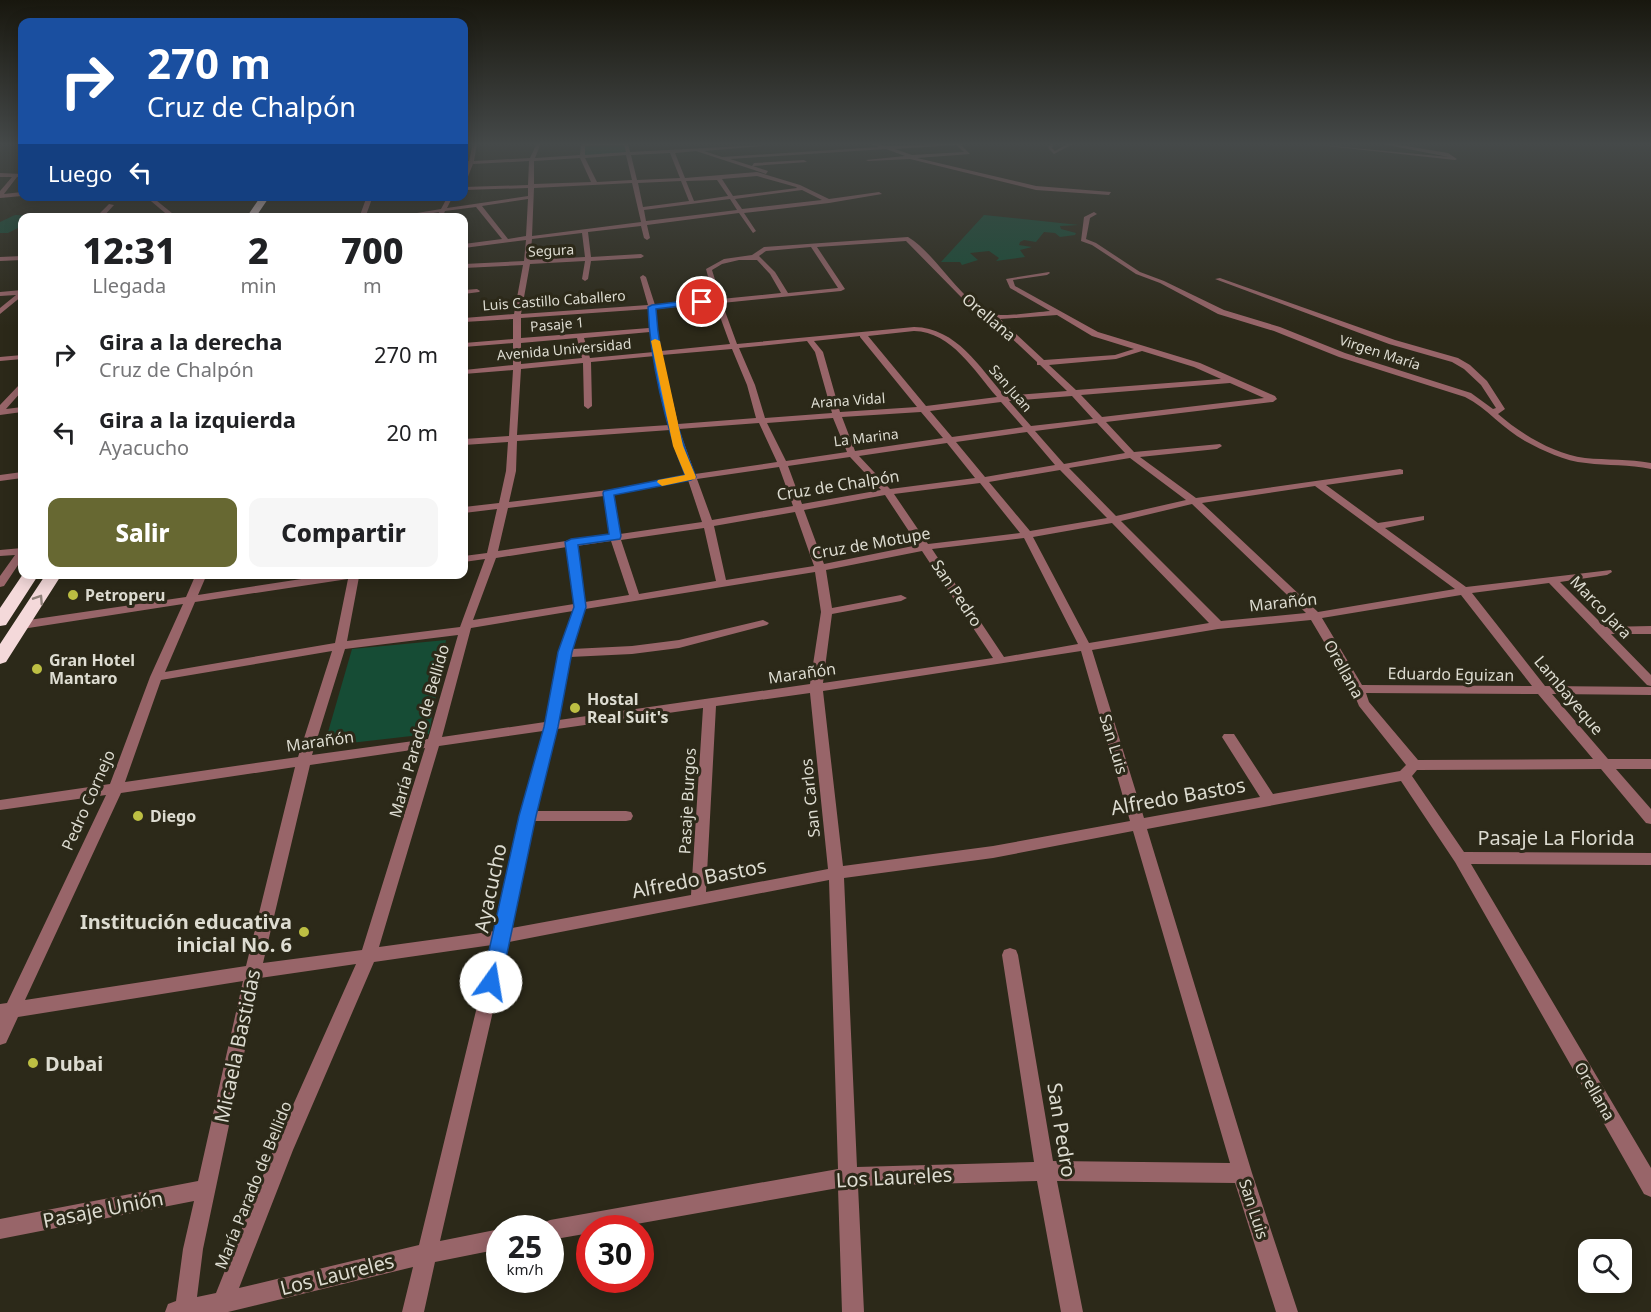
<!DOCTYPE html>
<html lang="es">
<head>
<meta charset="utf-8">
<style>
	:root { --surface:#fff; --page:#f6f6f6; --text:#202124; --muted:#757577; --accent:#676832 }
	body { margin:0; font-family:"Noto Sans",sans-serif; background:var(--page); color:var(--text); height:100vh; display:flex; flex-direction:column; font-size:22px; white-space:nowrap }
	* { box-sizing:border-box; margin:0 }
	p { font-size:20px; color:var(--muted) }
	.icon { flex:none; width:33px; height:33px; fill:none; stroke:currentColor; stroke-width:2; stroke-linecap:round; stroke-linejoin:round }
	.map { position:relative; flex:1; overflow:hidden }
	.details { position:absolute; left:18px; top:213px; width:450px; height:366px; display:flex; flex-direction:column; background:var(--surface); border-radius:12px; box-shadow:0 3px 15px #0003 }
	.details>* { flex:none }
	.top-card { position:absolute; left:18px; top:18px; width:450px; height:183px; border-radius:12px; box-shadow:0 3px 15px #0003; background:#1a4fa0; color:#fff; overflow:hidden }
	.buttons { position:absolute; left:1578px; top:1239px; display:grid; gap:12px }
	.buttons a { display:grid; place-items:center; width:54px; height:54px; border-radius:12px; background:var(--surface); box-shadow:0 3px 15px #0003; font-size:30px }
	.speed { position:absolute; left:486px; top:1215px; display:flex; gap:12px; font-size:30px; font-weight:700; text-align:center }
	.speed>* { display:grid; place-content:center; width:78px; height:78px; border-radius:50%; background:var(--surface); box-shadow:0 3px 15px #0003; line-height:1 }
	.speed small { font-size:15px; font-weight:400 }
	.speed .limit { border:9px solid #d22; background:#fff; color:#111 }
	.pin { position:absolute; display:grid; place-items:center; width:51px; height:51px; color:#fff; margin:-26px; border:3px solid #fff; border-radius:50%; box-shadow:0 2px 6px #0007 }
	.me { position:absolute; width:66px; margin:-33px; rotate:13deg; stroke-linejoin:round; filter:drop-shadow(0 0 4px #0008) }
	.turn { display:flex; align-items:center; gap:21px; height:126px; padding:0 30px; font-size:27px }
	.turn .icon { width:78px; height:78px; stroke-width:2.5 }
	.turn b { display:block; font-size:42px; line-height:51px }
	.then { display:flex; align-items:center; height:57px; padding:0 30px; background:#0003; gap:12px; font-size:22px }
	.eta { display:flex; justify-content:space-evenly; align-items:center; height:102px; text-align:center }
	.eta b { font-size:36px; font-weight:800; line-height:42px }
	.button { display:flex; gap:12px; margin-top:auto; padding:12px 30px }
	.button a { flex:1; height:69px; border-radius:12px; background:var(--accent); color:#fff; font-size:24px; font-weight:800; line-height:69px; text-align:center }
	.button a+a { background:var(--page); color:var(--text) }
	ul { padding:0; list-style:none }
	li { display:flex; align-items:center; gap:18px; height:78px; padding:0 30px }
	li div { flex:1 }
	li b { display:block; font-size:22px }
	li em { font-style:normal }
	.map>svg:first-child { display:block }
	.green { fill:#164c35 }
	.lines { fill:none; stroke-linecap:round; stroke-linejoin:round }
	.street { fill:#986569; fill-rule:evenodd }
	.highway { fill:#f4d9da; fill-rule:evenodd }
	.oneway { stroke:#90817a }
	.route { fill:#1a73e8; stroke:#114b97; stroke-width:1.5 }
	.slow { fill:#f59e0b }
	.poi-dot { fill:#bdbf43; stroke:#2c2919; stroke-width:2 }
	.labels { text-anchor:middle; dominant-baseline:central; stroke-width:6; stroke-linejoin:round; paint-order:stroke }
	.far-street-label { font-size:14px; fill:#dddcd1; stroke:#2c2919 }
	.street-label { font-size:16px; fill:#dddcd1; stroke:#2c2919 }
	.poi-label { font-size:16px; font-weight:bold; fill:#dddcd1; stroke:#2c2919; text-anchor:start }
	.near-street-label { font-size:20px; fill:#dddcd1; stroke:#2c2919 }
	.near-poi-label { font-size:20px; font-weight:bold; fill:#dddcd1; stroke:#2c2919; text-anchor:end }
</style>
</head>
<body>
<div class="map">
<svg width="1651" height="1312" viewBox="0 0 1651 1312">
	<rect width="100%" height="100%" fill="#2c2919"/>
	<!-- green -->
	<path class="green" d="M626,143L627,153L582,156V145Z
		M15,215L45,216L22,218V226L8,233H0V222Z
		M984,215L1079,225L1060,226L1061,229L1076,233L1075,235L1060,237L1055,233L1044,232L1036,242L1024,240L1020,242L1019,245L1032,247L1020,250L1025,257L996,261L999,258L989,251L970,253L978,260L962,265L960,262H941Z
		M446,640L429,734L324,746L352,649Z"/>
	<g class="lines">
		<!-- street -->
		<path class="street" d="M473,143H477L474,161L530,158L537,143H541L535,158L580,155L581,143H628L630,152L761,145L763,146L704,151L722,157L879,147L869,143L887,146L968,143L961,145L970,154L917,158L1036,186L1111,192L1109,195L1036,190L910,159L868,161L866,160L905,156L886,149L730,159L752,166L754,163L804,160L807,162L753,166L768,171L766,174L696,151L675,153L685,178L757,172L800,185L829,199L879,192L882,194L829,203L744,213L756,231L753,233L739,213L647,225L650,238L647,240L644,238L641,226L588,232L591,257L641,254L644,256L641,258L591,261L588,279L585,281L582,279L585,261L530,264L521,314L648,305L640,277L643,275L646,277L655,305L714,299L706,269L724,259L752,255L764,247L908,237C937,254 961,304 994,314C1004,317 1037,312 1050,311L1010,288L1006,279L1049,272L1050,273L1047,275L1013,280L1015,286L1098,332L1200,363L1275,396L1277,399L1273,402L1106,422L1134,452L1220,444L1222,446L1217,449L1140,457L1196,498L1400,469L1403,470V474L1326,485L1378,523L1424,516V520L1385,528L1466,587L1611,570L1612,572L1607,575L1560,582L1605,627L1651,626V634H1611L1651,675V686L1647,685L1549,583L1472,593L1545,686L1651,687V695L1552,694L1608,759H1651V769H1616L1651,809V824L1646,823L1601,769L1417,770L1412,776L1464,852L1651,853V865L1471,864L1651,1168V1197L1644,1194L1455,862L1401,781L1147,829L1252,1173L1298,1312H1276L1235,1183L1057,1181L1083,1312H1061L1037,1181L858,1186L864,1312H842L838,1188L614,1228H590V1233L550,1240V1228H541L543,1223L550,1220L838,1169L829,880L509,942L440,1241L500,1229V1249L435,1262L424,1312H402L413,1267L228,1312H165L168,1304L176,1301L183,1249L194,1201L0,1239V1219L198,1181L243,981L18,1017L6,1043L0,1045V1004L7,1003L106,795L0,810V800L110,784L150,677L183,604L22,629L16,625L22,621L186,597L196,574H207L198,595L334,574H364L359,577L347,641L460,627L485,559L464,562V556L487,553L497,509L464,513V507L499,503L506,471L508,442L464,445V439L509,436L513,370L464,374V370L513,365V343L464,347V343L513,339V319L464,322V318L514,314L523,265L464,268V264L524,261L526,240L464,248V244L502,239L476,207L445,211L442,218H436L439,212L405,218H387L441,209L448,196H453L447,208L528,196V188L464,190V187L528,185L529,161L473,164L467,179L464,180V174L468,164H464V162L469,161ZM624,145L626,152L585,155V146ZM956,145L964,152L912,155L895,149ZM670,153L680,178L637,180L631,155ZM626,155L632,180L597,182L585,158ZM580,158L591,182L534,184V161ZM757,176L796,187L797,188L733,196L722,179ZM717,180L728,196L694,201L686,181ZM681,181L689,201L643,207L638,183ZM632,183L641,222L532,236L534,188ZM802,190L822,200L742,209L735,199ZM528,199L526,236L508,239L482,206ZM730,199L737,210L646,221L644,210ZM582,233L585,257L530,260L532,239ZM906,241L961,297L974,310L991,319L1037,362V365H1040L1067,391L1005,396C979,367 957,328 914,327L737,344L722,303L841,291L845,289L817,247ZM811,247L838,288L788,293L775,272L759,256L766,251ZM739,260H757L770,274L781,293L721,299L712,270L722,264ZM715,303L730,344L661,351L657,330L656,309ZM649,309V328L521,338V318ZM1057,315L1092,336L1134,349L1115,355L1044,360L1000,319ZM914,331C952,332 974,371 997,397L926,406L868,336ZM650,332L654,352L590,358L584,338ZM860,336V337L917,407L840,412L823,352L814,341ZM577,338L582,358L521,364V343ZM807,341L815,352L832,413L765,418L755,385L739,348ZM732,349L747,385L756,418L678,424L662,355ZM1142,351L1194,367L1221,379L1076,390L1049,365L1116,359ZM655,356L669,425L517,435L521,369L583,363L584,406L588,409L592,406L591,362ZM1230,383L1264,398L1102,417L1081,395ZM1072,396L1093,419L1031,426L1009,401ZM1001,402L1023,427L952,437L930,411ZM921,412L943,438L855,451L842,417ZM833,418L847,452L786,461L767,423ZM759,423L777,462L695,474L679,429ZM1097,423L1125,453L1064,464L1035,431ZM670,430L686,475L608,490L509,502L516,471L517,441ZM1027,432L1055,465L985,477L956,442ZM947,443L975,478L890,489L859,456ZM850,457L881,490L802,504L788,466ZM1130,458L1186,500L1116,516L1069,468ZM779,467L793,506L712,520L697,479ZM1060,470L1107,518L1030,531L989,482ZM688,480L702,522L620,534L613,495ZM980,483L1020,533L928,544L894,494ZM1315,486L1455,589L1318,612L1202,503ZM885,495L918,545L824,564L804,510ZM604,496L610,535L571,539L566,541L498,551L508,508ZM1192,504L1306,613L1221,621L1121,521ZM795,512L814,566L726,580L714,526ZM1112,523L1209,623L1089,643L1033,537ZM704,528L716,581L639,594L621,540ZM1024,538L1078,644L1004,657L932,549ZM611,541L629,595L585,602L577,546ZM567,547L574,604L473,620L496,558ZM922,551L993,658L823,683L832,614L901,601L907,598L901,595L832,608L826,570ZM815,572L821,612L810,684L559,720L570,657L632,654L679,648L767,625L769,623L763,620L679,640L632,646L572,649L585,609ZM348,579L335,643L165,672L195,602ZM1461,595L1532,686L1362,685L1322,618ZM573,611L559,653L545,722L442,737L471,628ZM1311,620L1352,689L1359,706L1406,765L1400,771L1273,794L1234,734H1224L1222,737L1260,797L1144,818L1092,650L1218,629ZM458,635L428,739L312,755L345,649ZM332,651L298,757L125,782L161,680ZM1081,651L1130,821L993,846L843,866L823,691ZM810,693L828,869L706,892L716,706ZM1366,693L1538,694L1593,759L1418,760L1369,702ZM703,708L691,895L512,928L533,821H626L631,820L633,816L631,812L626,811H536L557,729ZM543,731L520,816L495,931L379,947L439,746ZM425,748L362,950L263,963L310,765ZM295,767L246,966L25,1000L121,793ZM1133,831L1230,1163L1053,1161L1018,955L1016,950L1010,948L1004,950L1002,955L1034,1162L857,1167L844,878L993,858ZM492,945L419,1245L239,1288L293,1150L374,962ZM356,964L277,1141L216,1293L197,1297L203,1249L260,978Z
			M1050,143H1054L1052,148L1055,151L1069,143H1075L1054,154L1048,148Z
			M1300,143L1449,157L1377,143H1388L1448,153L1457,159L1455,160Z
			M0,173L22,174V176L17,177L4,194L22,192V196L0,198V191L12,177H0Z
			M145,196H151L178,218H171Z
			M367,196H373L365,218H359Z
			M109,204L114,205L102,218H95Z
			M1094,212L1097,214L1090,218L1086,239L1096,243L1140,272L1164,281L1224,310L1280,327L1345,353L1471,393L1493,409L1496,408L1481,385L1464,369L1452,362L1389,344L1215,279L1220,278L1395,340L1458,358L1470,365L1487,381L1505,409L1498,414C1521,434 1554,454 1585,458C1607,460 1629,459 1651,463V469C1629,464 1608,466 1586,463C1564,461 1544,451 1525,441C1503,429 1487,408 1465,397L1339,357L1274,331L1218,314L1160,283L1136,274L1092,245L1081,241L1084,217Z
			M22,256V260L0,261V257Z
			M477,289L480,291L479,292L464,294V290Z
			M22,290V296L0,314V308L16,295L0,296V292Z
			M22,355V359L0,361V357Z
			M19,385H22V391L6,409L22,407V412L0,415V405Z
			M22,472V478L0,481V475Z
			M22,548V559L4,586L0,587V576L15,555L0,556V550Z"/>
		<!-- highway -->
		<path class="highway" d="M261,196H270L255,218H246Z
			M23,574H39L6,625L0,626V608Z
			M46,574H62L6,662L0,664V644Z"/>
	</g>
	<!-- one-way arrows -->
	<defs><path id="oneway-chevron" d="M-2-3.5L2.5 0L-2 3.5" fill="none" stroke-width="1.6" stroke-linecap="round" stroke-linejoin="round" transform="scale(1.5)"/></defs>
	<use class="oneway" href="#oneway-chevron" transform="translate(39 599) rotate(-57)"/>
	<!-- sky -->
	<linearGradient id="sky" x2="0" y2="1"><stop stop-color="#18170e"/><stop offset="0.44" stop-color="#454949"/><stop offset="1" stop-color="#454949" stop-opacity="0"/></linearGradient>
	<rect width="1651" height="327" fill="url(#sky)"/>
	<!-- route -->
	<path class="route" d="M702,299L706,302L705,303L656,309C659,360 676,430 696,477L691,480L614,495L621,536L620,539L578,545L586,607L572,652L558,727L536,816L501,982L498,987L491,990L485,987L482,982L519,816L544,727L558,652L574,607L565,542L571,539L609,534L603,493L604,491L685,475C665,426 650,359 648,307L652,305Z"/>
	<!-- slow -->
	<path class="slow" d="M655,339L660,341L683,446L696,477L695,479L662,486L657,482L658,480L685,475L673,446L651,341Z"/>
	<!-- markers -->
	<g class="poi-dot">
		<circle cx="73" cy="595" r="6"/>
		<circle cx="37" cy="669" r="6"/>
		<circle cx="575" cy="708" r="6"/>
		<circle cx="138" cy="816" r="6"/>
		<circle cx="304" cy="932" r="6"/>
		<circle cx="33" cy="1063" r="6"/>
	</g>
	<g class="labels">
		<!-- far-street labels -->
		<g class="far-street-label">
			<text transform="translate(551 250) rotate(-3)">Segura</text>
			<text transform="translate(554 300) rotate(-4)">Luis Castillo Caballero</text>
			<text transform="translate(557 324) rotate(-5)">Pasaje 1</text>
			<text transform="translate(564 349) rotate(-5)">Avenida Universidad</text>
			<text transform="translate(1380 352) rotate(18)">Virgen María</text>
			<text transform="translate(1011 388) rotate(49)">San Juan</text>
			<text transform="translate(848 400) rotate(-4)">Arana Vidal</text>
			<text transform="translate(866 437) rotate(-7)">La Marina</text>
		</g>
		<!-- street labels -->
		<g class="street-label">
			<text transform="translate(989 317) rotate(40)">Orellana</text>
			<text transform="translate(838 485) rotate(-9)">Cruz de Chalpón</text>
			<text transform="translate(871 543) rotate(-10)">Cruz de Motupe</text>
			<text transform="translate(957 593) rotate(56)">San Pedro</text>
			<text transform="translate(1283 602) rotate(-6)">Marañón</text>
			<text transform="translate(1601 607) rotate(46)">Marco Jara</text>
			<text transform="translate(1344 669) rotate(61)">Orellana</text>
			<text transform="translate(802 673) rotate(-8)">Marañón</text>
			<text transform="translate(1451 674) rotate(1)">Eduardo Eguizan</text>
			<text transform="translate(1569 695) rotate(50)">Lambayeque</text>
			<text transform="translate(419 731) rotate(-74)">María Parado de Bellido</text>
			<text transform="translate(320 741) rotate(-8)">Marañón</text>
			<text transform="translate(1114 744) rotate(73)">San Luis</text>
			<text transform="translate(810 798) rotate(-96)">San Carlos</text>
			<text transform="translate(88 800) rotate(-66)">Pedro Cornejo</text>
			<text transform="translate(687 801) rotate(-87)">Pasaje Burgos</text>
			<text transform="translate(1595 1091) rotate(60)">Orellana</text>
			<text transform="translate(253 1185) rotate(-68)">María Parado de Bellido</text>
			<text transform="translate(1254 1209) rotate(72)">San Luis</text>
		</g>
		<!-- poi labels -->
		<g class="poi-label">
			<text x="85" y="595">Petroperu</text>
			<text x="49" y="660">Gran Hotel<tspan x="49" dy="18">Mantaro</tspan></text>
			<text x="587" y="699">Hostal<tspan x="587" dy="18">Real Suit's</tspan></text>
			<text x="150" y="816">Diego</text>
		</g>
		<!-- near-street labels -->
		<g class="near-street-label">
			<text transform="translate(1178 796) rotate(-10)">Alfredo Bastos</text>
			<text x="1556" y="837">Pasaje La Florida</text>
			<text transform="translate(699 878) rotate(-11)">Alfredo Bastos</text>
			<text transform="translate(490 888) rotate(-78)">Ayacucho</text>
			<text transform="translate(237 1046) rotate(-78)">Micaela Bastidas</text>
			<text transform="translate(1062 1130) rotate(81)">San Pedro</text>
			<text transform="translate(894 1177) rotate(-3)">Los Laureles</text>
			<text transform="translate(103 1209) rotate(-11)">Pasaje Unión</text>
			<text transform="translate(337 1274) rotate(-14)">Los Laureles</text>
		</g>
		<!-- near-poi labels -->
		<g class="near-poi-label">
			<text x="292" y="921">Institución educativa<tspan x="292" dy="23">inicial No. 6</tspan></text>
			<text x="45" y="1063" text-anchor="start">Dubai</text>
		</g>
	</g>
</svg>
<div class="buttons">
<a><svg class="icon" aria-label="search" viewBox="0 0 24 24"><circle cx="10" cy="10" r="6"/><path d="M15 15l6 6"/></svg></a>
</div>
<div class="speed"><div>25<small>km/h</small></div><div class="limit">30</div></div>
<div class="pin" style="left:702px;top:302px;background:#d93025"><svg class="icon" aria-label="arrive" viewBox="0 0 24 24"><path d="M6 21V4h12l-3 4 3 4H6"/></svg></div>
<svg class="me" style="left:491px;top:982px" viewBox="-20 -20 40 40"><circle r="19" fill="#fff"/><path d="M0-13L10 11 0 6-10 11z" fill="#1a73e8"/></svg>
<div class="top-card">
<div class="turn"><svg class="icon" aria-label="right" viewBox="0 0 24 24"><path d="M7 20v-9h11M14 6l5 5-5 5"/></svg><div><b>270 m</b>Cruz de Chalpón</div></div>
<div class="then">Luego<svg class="icon" aria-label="left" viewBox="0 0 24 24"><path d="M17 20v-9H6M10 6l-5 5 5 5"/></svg></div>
</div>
<section class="details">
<div class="eta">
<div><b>12:31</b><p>Llegada</p></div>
<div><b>2</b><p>min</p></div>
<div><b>700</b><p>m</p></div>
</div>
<ul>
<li><svg class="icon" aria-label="right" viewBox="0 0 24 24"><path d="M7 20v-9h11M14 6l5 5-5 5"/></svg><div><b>Gira a la derecha</b><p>Cruz de Chalpón</p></div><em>270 m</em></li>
<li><svg class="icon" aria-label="left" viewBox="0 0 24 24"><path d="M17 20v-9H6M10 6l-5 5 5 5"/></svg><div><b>Gira a la izquierda</b><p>Ayacucho</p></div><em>20 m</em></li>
</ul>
<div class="button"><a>Salir</a><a>Compartir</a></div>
</section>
</div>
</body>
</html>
